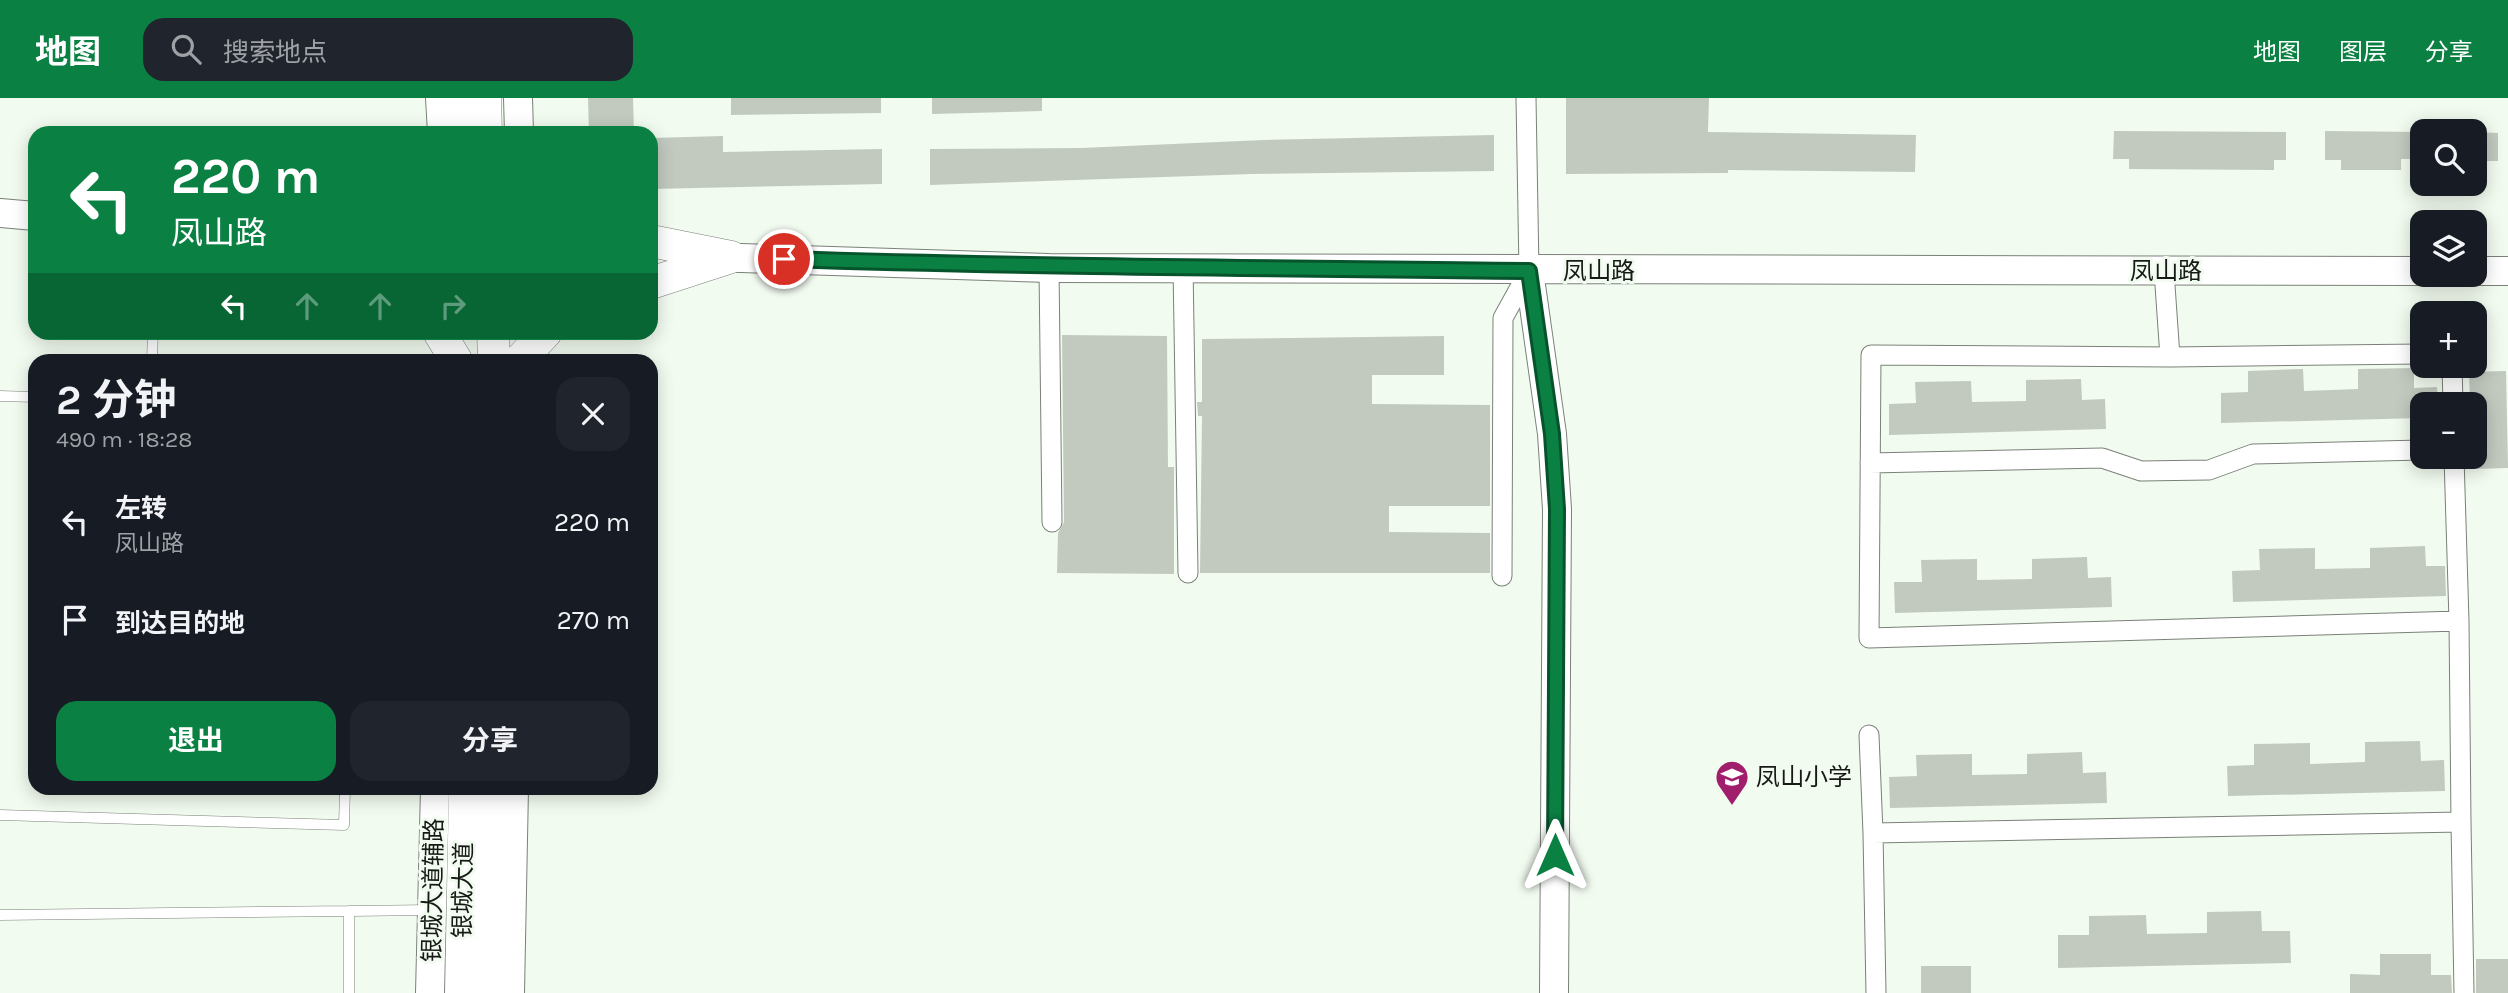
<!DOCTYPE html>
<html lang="zh">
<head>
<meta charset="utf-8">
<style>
	:root { --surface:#171b24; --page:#20242c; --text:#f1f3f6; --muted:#9ea1a6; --accent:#0b8043 }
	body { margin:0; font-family:Karla,"Noto Sans SC",sans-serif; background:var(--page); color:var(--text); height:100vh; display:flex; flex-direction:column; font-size:26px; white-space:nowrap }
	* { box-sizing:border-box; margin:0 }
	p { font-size:23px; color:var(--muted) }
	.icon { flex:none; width:38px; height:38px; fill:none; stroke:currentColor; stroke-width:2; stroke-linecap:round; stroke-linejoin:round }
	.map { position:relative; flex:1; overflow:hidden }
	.drawer { position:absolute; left:28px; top:256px; width:630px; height:441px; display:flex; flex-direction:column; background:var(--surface); border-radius:21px; box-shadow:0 4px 18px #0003 }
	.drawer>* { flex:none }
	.banner { position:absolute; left:28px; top:28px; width:630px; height:214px; border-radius:21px; box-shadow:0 4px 18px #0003; background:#0b8043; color:#fff; overflow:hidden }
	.fabs { position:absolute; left:2410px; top:21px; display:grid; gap:14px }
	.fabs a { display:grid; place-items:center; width:77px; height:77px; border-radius:14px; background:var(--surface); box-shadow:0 4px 18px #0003; font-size:35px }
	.pin { position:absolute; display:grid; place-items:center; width:60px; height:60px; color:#fff; margin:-30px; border:4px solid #fff; border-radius:50%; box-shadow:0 2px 7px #0007 }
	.me { position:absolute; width:77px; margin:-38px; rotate:0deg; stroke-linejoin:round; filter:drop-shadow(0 0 5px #0008) }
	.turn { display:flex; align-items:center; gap:24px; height:147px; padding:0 28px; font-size:32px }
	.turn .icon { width:91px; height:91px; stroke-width:2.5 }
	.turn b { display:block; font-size:49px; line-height:60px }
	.lanes { display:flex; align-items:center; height:66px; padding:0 28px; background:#0003; justify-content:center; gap:35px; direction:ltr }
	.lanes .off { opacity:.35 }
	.round { display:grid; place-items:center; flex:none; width:74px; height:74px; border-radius:21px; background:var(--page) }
	.overview { display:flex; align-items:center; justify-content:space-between; height:119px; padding:0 28px }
	h1 { font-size:42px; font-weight:700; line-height:52px }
	.action { display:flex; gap:14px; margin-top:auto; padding:14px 28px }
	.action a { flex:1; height:80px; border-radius:21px; background:var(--accent); color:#fff; font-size:28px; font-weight:700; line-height:80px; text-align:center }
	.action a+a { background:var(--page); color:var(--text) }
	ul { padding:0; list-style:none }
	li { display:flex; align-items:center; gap:21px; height:98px; padding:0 28px }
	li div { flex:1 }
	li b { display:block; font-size:26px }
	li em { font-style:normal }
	header { display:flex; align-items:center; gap:42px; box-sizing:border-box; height:98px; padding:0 35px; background:var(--accent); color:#fff }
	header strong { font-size:33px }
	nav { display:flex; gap:38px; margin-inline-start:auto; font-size:24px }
	.search { width:490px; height:63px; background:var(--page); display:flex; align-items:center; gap:18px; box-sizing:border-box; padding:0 24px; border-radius:21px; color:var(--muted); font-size:26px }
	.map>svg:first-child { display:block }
	.building { fill:#c2cac0 }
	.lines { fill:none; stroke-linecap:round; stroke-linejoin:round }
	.lane-casing { stroke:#7a8178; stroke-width:11 }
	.street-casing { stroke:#7a8178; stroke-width:21 }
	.secondary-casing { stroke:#7a8178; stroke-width:30 }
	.primary-casing { stroke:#7a8178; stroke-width:33 }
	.lane { stroke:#fff; stroke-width:10 }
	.street { stroke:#fff; stroke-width:19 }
	.secondary { stroke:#fff; stroke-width:28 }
	.primary { stroke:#fff; stroke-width:32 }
	.route-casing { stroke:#07532c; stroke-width:18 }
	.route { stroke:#0b8043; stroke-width:12 }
	.labels { text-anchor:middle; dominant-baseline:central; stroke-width:6; stroke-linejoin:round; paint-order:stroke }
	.street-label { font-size:24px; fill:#161915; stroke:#f2fbf0 }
	.poi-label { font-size:24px; fill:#161915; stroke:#f2fbf0; text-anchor:start }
</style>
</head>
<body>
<header>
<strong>地图</strong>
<div class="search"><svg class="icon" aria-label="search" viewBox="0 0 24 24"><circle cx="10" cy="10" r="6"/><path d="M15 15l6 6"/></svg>搜索地点</div>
<nav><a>地图</a><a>图层</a><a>分享</a></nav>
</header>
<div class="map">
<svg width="2508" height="895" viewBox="0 0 2508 895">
	<rect width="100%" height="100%" fill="#f2fbf0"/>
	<!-- building -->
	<path class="building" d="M588,0H633L634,35H589Z
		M731,0H881V15L731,17Z
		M932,0H1042V13L932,16Z
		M1566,0H1709L1708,34L1916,37L1915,74L1728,72V75L1566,76Z
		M2114,33L2286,34V62H2274V72L2129,71V61H2113Z
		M2325,33L2422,34V61H2401V72H2341V62H2325Z
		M2474,34L2498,35V63H2474Z
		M1494,37V73L1252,76L930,87V51L1081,50L1264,42Z
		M723,38V54L882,51V86L651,91V40Z
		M1062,237L1167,238L1168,369H1174V476L1057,475L1058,435L1064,424Z
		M1444,238V277H1372V306L1490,307V408H1389V434L1490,435V475H1200L1202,318H1198L1197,304H1202V241Z
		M2414,270V290L2437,289L2438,306H2422V320L2221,325V295L2248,294V273L2303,271L2304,293L2358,291V271Z
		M2506,273L2508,370L2474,371V306H2470L2469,274Z
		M2081,281L2082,302L2105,301L2106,331L1889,337V306L1916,305L1915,284L1971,283L1972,304L2026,303V282Z
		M2425,448L2426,468H2445L2446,498L2233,504L2232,473L2260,472L2259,451L2315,450V471L2370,470V450Z
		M2087,459L2088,480L2111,479L2112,509L1895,515L1894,484H1922L1921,462L1977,461V482L2032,481V461Z
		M2420,643L2421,663L2444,662L2445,693L2228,698L2227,668L2254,667V646L2310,645V666L2365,664V644Z
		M2082,654L2083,675L2106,674L2107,705L1890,710L1889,679L1917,678L1916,657L1972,656V677L2027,676V656Z
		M2261,813L2262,833H2290L2291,865L2058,870V837H2089V818L2146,817L2147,836L2207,835V814Z
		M2380,856H2431V877H2451L2452,895H2350V876L2380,877Z
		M2476,861H2508V895H2476Z
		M1921,868H1971V895H1921Z"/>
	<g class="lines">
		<defs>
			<path id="lane" d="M152,262L153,234
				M0,298L35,299
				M0,717L344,727L345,690
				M0,817L349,813
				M349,895V813L431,812"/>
			<path id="street" d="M1183,168L1188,475
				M1049,170L1052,424
				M2164,173L2170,259
				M2422,256L2170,259L1871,257L1869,540L2459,523L2454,359
				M2452,268L2453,306
				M1870,365L2102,360L2141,373L2209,372L2253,356L2422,352
				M1502,478L1503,220L1529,173L1526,0
				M1869,637L1873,735L2461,724L2459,523
				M2461,724L2464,895
				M1873,735L1876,895"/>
			<path id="secondary" d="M440,0L442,35
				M518,0L519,35
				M0,115L35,118
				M710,159L1049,170L2422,173
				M1529,173L1552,336L1557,411L1554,895
				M2474,173H2508
				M430,895L435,690
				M510,895L514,690"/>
			<path id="primary" d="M457,0L458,35
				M485,0L486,35
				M651,143L731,159L651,185
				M439,234L456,262
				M493,234L494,262
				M520,262L546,234
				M461,895L465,690
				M485,895L489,690"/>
		</defs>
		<!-- lane casing -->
		<use href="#lane" class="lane-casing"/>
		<!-- street casing -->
		<use href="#street" class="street-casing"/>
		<!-- secondary casing -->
		<use href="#secondary" class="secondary-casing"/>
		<!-- primary casing -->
		<use href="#primary" class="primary-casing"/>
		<!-- lane -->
		<use href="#lane" class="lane"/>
		<!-- street -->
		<use href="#street" class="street"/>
		<!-- secondary -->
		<use href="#secondary" class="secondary"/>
		<!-- primary -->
		<use href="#primary" class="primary"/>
	</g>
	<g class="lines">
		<defs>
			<path id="route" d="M784,161C1032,169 1280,170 1529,173L1552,336L1557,411L1555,757"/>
		</defs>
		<!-- route casing -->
		<use href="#route" class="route-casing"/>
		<!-- route -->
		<use href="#route" class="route"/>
	</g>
	<!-- icons -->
	<defs>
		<symbol id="school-pin" viewBox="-11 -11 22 30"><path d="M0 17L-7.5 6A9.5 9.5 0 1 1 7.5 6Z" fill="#a11e6d" stroke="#f2fbf0"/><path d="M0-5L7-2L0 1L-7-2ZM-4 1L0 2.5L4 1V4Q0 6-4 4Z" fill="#fff"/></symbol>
	</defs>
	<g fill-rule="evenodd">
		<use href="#school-pin" x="1713" y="660" width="38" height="52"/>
	</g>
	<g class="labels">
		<!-- street labels -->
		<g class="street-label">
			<text x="1599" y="173">凤山路</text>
			<text x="2166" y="173">凤山路</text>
			<text transform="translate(433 792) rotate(-89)">银城大道辅路</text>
			<text transform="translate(463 792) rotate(-89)">银城大道</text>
		</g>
		<!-- poi labels -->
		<g class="poi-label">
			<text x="1756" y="679">凤山小学</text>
		</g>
	</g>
</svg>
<div class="fabs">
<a><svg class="icon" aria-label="search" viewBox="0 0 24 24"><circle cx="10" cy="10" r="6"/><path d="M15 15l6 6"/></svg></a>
<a><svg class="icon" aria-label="layers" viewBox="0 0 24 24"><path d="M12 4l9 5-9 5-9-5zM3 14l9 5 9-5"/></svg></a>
<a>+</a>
<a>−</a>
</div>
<div class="pin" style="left:784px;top:161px;background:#d93025"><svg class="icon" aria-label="arrive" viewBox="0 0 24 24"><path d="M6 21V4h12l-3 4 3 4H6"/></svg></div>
<svg class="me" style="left:1555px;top:757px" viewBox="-20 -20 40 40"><path d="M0-17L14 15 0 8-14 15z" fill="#0b8043" stroke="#fff" stroke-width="4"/></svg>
<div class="banner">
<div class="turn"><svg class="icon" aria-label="left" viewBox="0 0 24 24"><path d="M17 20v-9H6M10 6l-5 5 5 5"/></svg><div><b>220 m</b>凤山路</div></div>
<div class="lanes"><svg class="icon" aria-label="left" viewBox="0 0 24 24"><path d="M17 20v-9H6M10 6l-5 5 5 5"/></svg><svg class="icon off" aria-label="ahead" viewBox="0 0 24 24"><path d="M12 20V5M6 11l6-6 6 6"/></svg><svg class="icon off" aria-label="ahead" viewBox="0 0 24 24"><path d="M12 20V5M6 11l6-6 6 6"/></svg><svg class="icon off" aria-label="right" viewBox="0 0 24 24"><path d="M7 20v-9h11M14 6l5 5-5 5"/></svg></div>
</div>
<section class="drawer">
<div class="overview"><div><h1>2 分钟</h1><p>490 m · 18:28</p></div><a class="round"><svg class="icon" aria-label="close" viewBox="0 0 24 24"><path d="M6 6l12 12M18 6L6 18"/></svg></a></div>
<ul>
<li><svg class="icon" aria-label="left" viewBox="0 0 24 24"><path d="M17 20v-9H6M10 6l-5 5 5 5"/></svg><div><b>左转</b><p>凤山路</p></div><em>220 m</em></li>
<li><svg class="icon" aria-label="arrive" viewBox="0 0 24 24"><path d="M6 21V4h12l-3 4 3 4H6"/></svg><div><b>到达目的地</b></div><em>270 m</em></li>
</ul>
<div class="action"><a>退出</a><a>分享</a></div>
</section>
</div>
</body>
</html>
